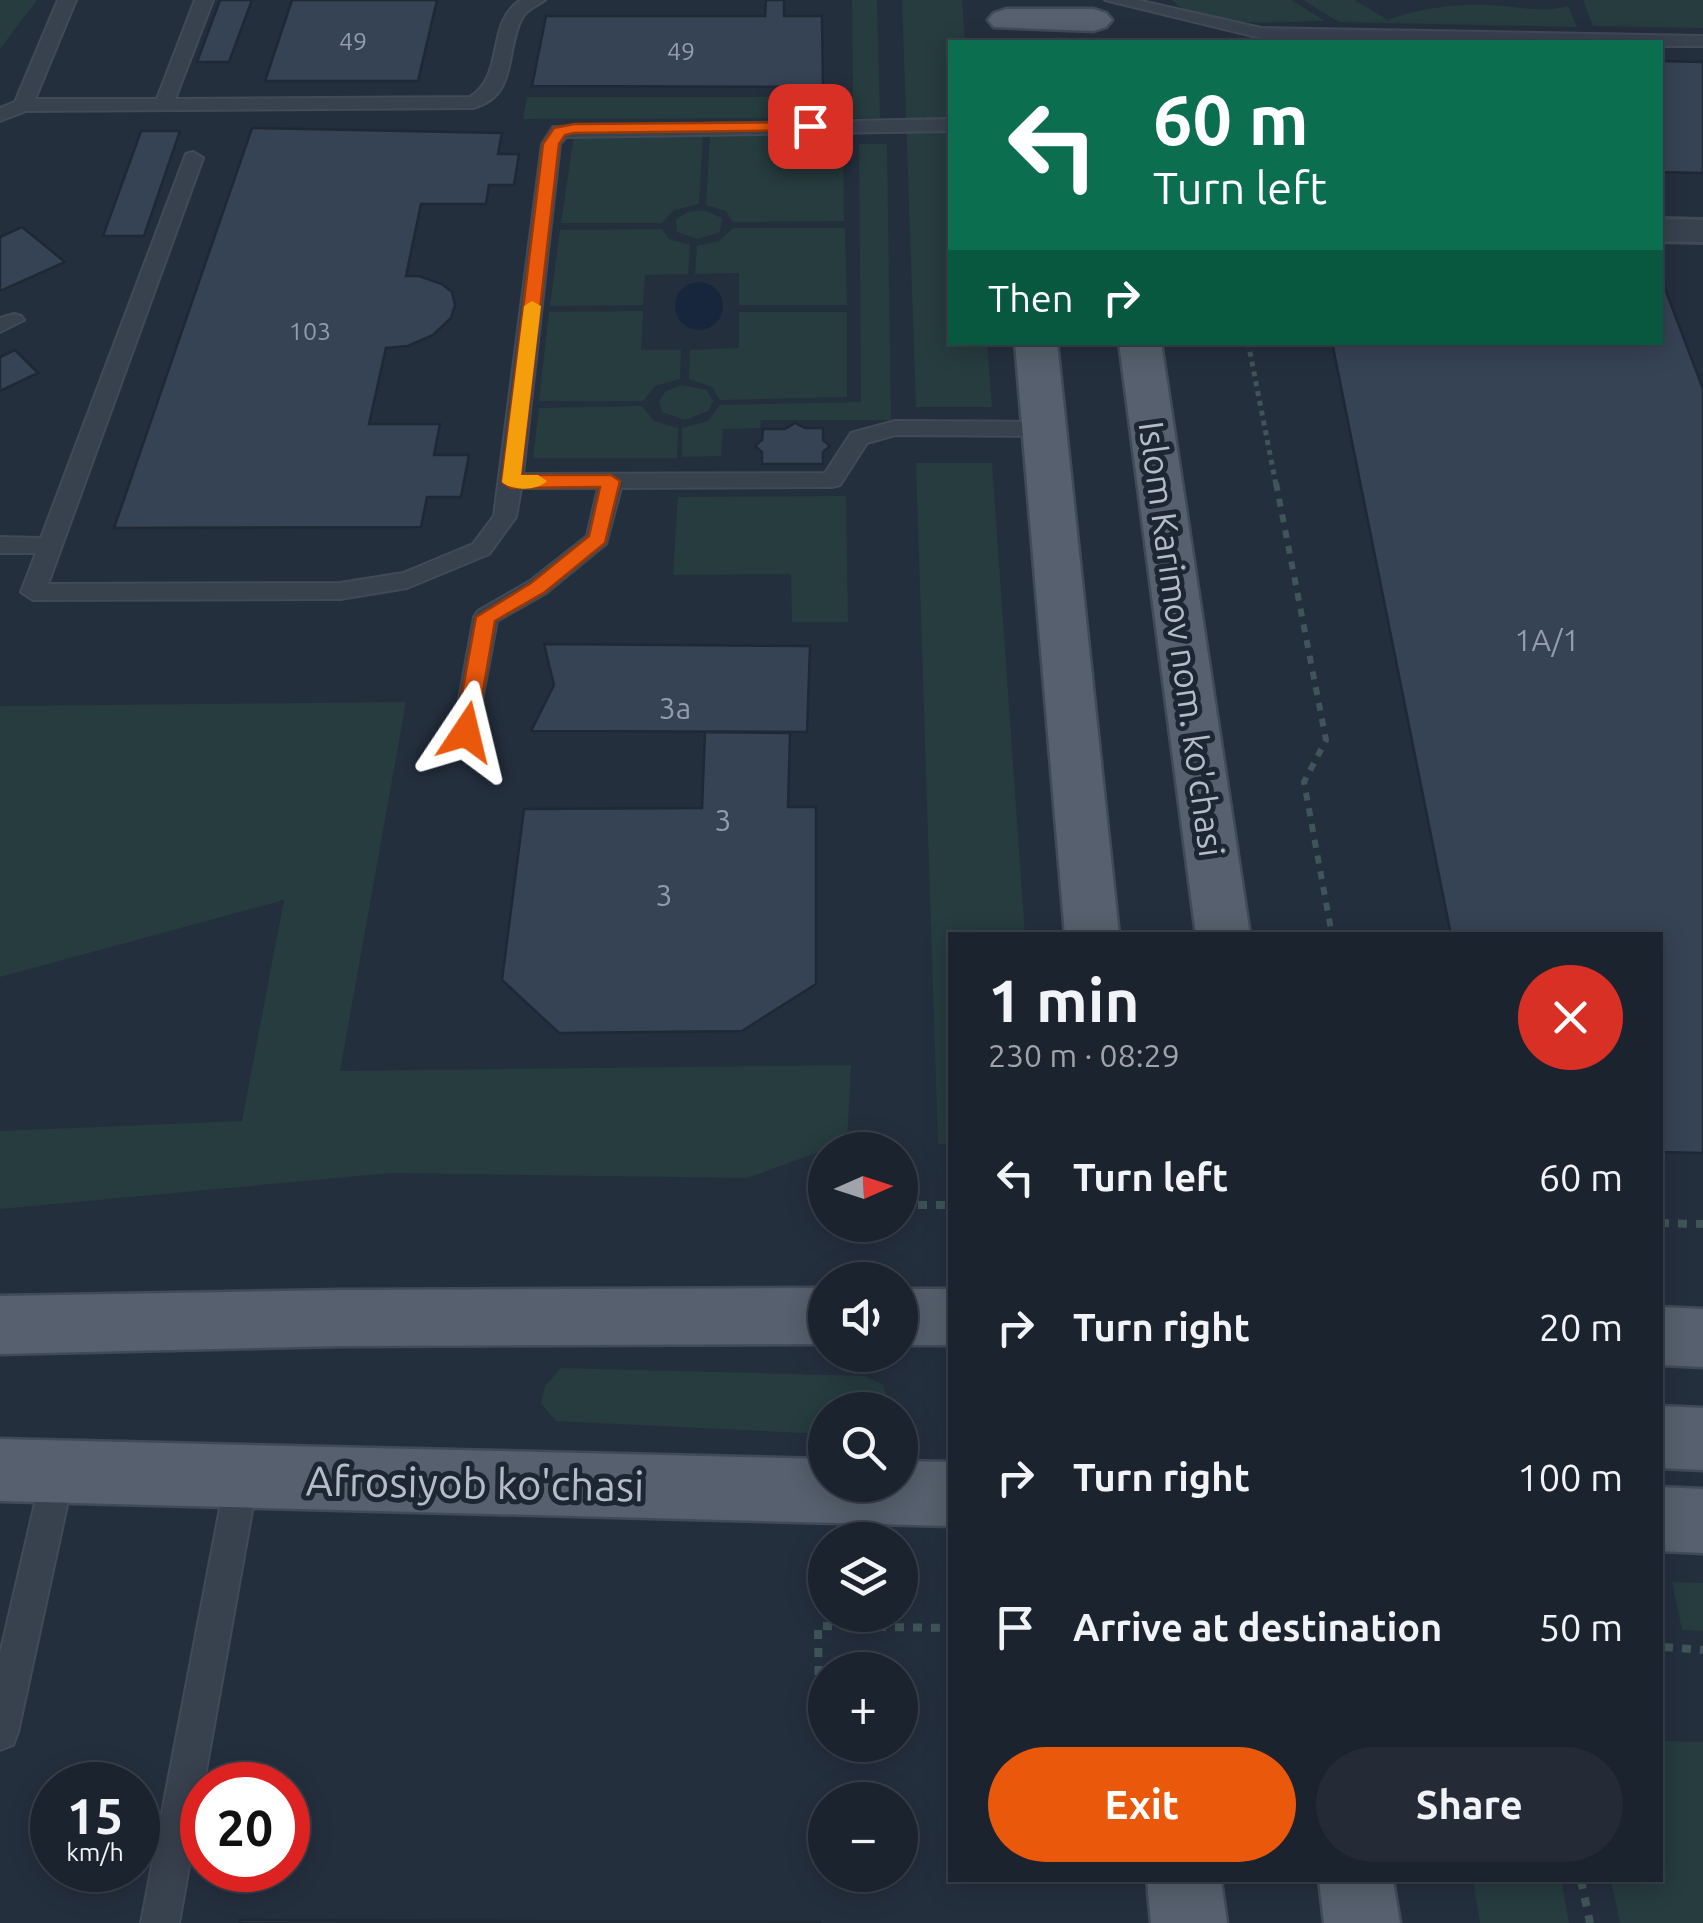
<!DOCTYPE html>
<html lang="en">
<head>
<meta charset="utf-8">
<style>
	:root { --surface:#1b232e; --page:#242b36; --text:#f1f3f6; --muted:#a0a4aa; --line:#39404a; --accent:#ea580c }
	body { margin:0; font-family:Ubuntu,sans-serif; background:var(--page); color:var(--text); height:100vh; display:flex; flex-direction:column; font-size:38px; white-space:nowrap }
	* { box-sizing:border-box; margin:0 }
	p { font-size:32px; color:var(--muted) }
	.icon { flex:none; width:55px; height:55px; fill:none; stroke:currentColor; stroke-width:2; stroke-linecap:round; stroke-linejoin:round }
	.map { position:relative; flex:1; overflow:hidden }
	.details { position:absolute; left:948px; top:932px; width:715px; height:950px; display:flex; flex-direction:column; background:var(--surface); border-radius:0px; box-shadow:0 5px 25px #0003,0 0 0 2px var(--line) }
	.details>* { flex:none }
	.top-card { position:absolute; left:948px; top:40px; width:715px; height:305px; border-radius:0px; box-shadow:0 5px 25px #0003,0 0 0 2px var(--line); background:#0b6e4f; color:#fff; overflow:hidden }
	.needle { width:65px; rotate:87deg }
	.tools { position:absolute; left:808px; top:1132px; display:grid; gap:20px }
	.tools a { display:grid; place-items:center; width:110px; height:110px; border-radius:50%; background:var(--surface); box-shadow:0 5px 25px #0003,0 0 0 2px var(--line); font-size:50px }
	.speed { position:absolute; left:30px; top:1762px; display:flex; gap:20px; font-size:50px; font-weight:700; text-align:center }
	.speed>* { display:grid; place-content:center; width:130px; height:130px; border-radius:50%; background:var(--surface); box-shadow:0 5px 25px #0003,0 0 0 2px var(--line); line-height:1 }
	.speed small { font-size:25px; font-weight:400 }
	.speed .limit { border:15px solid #d22; background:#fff; color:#111 }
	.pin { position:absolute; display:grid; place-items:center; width:85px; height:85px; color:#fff; margin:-42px; border-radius:20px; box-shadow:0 5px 15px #0006 }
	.me { position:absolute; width:110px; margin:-55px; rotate:10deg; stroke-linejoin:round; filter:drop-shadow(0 0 8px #0008) }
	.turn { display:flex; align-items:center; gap:35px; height:210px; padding:0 40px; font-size:45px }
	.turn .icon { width:130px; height:130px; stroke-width:2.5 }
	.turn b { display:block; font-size:70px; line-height:85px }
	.then { display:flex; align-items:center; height:95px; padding:0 40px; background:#0003; gap:20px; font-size:38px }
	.round { display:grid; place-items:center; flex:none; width:105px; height:105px; border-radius:52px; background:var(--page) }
	.head { display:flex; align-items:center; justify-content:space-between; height:170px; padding:0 40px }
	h1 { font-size:60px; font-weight:700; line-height:75px }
	.action { display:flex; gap:20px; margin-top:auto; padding:20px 40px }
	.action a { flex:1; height:115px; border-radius:60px; background:var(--accent); color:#fff; font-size:40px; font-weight:700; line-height:115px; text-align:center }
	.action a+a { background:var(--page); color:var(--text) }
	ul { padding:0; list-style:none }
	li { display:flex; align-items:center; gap:30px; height:150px; padding:0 40px }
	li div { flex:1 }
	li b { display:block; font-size:38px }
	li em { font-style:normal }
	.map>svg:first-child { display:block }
	.green { fill:#263c3f }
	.water { fill:#17263c }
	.building { fill:#364354; stroke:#1f2835; stroke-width:2.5 }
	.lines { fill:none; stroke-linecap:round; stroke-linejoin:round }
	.service-casing { stroke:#414a57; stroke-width:4 }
	.minor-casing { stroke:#414a57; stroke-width:6 }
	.primary-casing { stroke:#414a57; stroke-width:5 }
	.path-far2 { stroke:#3f5557; stroke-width:5; stroke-dasharray:5 5; stroke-linecap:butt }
	.path-far1 { stroke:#3f5557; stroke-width:6; stroke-dasharray:8 8; stroke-linecap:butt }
	.path { stroke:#3f5557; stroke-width:8; stroke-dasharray:9 9; stroke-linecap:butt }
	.service { fill:#38414e; fill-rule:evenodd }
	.minor { fill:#38414e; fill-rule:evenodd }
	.primary { fill:#56606e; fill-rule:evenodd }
	.route { fill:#ea580c; stroke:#983908; stroke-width:2.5 }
	.slow { fill:#f59e0b }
	.labels { text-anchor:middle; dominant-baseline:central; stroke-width:10; stroke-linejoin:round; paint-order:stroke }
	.far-number-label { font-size:25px; fill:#929caa }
	.number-label { font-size:30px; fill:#929caa }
	.street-label { font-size:35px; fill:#b4bcc9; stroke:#1d2633 }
	.near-street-label { font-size:42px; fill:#b4bcc9; stroke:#1d2633 }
</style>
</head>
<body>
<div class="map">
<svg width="1703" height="1923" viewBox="0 0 1703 1923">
	<rect width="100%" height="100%" fill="#242f3e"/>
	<!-- green -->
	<path class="green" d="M0,0H37L0,49Z
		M852,0H877L880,118L523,119L527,97H853Z
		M902,0H962L965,42H950V342L987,343L992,407H916Z
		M1172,0H1291L1325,21C1284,21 1201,31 1172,0Z
		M1303,0H1354L1388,20C1421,8 1454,4 1490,5C1519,6 1539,14 1568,6L1577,27L1339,22Z
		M1583,0H1703V28L1593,26Z
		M843,134L844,221L733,222L726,211L706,205L710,135Z
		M574,135L703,136L699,204L674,210L662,223H561Z
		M859,144H887L891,420H761L760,428L723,429L721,456L682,457V428L708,421L720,405L861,402Z
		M704,210L722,218L720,232L698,239L677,232L676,219L688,212Z
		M733,228H845L847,305H739V273L695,274L697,246L719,241Z
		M662,229L669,239L690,245L688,274L645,275L643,305L550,306L560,230Z
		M643,311L641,350H681L680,379L655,386L643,401H539L549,312Z
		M739,312H847V397L720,400L712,387L689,379L690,350L739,348Z
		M682,385L707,390L713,401L708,411L685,420L662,412L659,401L666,391Z
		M642,406L654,421L678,428L677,458H533L539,408Z
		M916,463H992L1025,935H950V1144H938Z
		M846,496L848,622H792L791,574L673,575L678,497Z
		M406,702L340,1071L851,1065L847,1142L747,1178L391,1173L0,1209V1131L242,1121L284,900L0,977V706Z
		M561,1368L865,1376L883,1385L891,1410H825V1434L556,1421L541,1403L545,1386Z
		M1672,1582L1703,1583V1631L1682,1630Z
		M1660,1741L1703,1742V1923H1620L1611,1880H1660Z
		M1473,1880H1561L1569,1923H1480Z"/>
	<!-- water -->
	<path class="water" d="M675 306a24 24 0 1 1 48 0a24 24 0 1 1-48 0Z"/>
	<!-- building -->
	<path class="building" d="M220,0H252L229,62H197Z
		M292,0H437L418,81H265Z
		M766,0H784V16H822L823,87L532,86L546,16H765Z
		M1660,61L1703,62V173L1660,172Z
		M252,128L502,133L498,154H519L514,185H489L486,204H421L406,276H419L442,284L452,292L455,305L451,318L433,335L408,346L386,348L369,424H440L434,455H469L461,497H427L421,527L114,528Z
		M141,131H180L144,236H103Z
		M22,227L65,262L0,291V237Z
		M1661,278L1703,389V1153L1660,1152V935H1451L1332,342H1660Z
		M15,350L38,373L0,391V357Z
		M795,423L805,428H823V440L830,446L823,452V464H762V452L755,446L762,440L763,429H785Z
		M544,644L810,646L807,732L531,731L554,685Z
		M705,732L790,733L788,807H816V984L742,1031L559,1033L502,980L524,809L702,808Z
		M240,1920L821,1922L240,1923Z"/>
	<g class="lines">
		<defs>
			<path id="service" d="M58,0H76L35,99H157L195,0H213L175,99L470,97C506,75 485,22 521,0H545C536,7 526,9 521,20C505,52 518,96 473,108L26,111L0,121V108L15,102Z
				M1105,0H1137L1261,28L1703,36V46H1660V42L1261,38Z
				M950,119V131L566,137L560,144L523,474L825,473L851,433L895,421L1045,422L1056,429L1045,436L895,435L867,443L840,485L832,487L621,488L606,544L546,593L497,621L475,738H457L453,732L474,617L478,611L530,581L587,536L598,488H521L516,517L489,554L407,588L340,599L33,600L21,592L36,553H0V537L41,538L186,154L193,152L203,158L48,584L340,583L403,573L473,544L494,516L542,144L553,127Z
				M14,314L21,316L24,320L0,332V318Z
				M58,1457L70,1462L74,1473L18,1732L13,1745L0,1750V1654L42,1473L46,1462Z
				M242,1461L254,1466L258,1477L179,1923H141L226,1477L230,1466Z"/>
			<path id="minor" d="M1660,219L1703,220V242L1660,241Z"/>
			<path id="primary" d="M1006,9H1094L1106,13L1112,20L1106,27L1094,31L994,27L988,20L994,13Z
				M1015,342H1057L1119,935H1065Z
				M1119,342H1161L1250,935H1196Z
				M825,1288V1344L340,1346L0,1354V1296L340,1290Z
				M900,1289H950V1345H900Z
				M1660,1307L1703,1309V1367L1660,1365Z
				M1660,1406L1703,1408V1470L1660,1468Z
				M0,1439L825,1459V1485H900V1461L950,1462V1526L0,1501Z
				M1660,1487L1703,1489V1553L1660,1551Z
				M1147,1880H1221L1227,1923H1151Z
				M1319,1880H1393L1400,1923H1324Z"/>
		</defs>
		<!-- service casing -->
		<use href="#service" class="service-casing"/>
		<!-- minor casing -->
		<use href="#minor" class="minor-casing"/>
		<!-- primary casing -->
		<use href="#primary" class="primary-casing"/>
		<!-- path-far2 -->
		<path class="path-far2" d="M1248,342L1276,485"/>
		<!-- path-far1 -->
		<path class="path-far1" d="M1276,483L1326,740L1304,782L1332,935"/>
		<!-- path -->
		<path class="path" d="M900,1205H950
			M1660,1223L1703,1224
			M1664,1647L1703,1650
			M819,1711L818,1626L950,1628
			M1581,1880L1590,1923"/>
		<!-- service -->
		<use href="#service" class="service"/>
		<!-- minor -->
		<use href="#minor" class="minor"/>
		<!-- primary -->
		<use href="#primary" class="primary"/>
	</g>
	<!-- route -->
	<path class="route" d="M810,122L815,123V130L574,133L565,135L559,144L521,475H611L620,481L605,543L545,592L495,621L476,732L473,738H458L455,732L476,617L531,583L589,536L600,487L511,488L502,482L543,144L554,128L574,124Z"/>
	<!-- slow -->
	<path class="slow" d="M532,301L541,306L521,475H538L547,481C538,491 511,491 502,482L524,306Z"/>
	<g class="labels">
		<!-- far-number labels -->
		<g class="far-number-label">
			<text x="353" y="41">49</text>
			<text x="681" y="51">49</text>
			<text x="310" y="331">103</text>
		</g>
		<!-- number labels -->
		<g class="number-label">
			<text x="1547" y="640">1A/1</text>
			<text x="675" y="708">3a</text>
			<text x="723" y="820">3</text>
			<text x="664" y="895">3</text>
		</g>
		<!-- street labels -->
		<g class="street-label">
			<text transform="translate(1182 639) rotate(82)">Islom Karimov nom. ko'chasi</text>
		</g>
		<!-- near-street labels -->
		<g class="near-street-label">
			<text transform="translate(475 1483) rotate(1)">Afrosiyob ko'chasi</text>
		</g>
	</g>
</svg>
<div class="tools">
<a><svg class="needle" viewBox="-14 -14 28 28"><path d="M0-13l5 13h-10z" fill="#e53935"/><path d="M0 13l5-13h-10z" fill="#a0a4aa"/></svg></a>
<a><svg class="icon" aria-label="sound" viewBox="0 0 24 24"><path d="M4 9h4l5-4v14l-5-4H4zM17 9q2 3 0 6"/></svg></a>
<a><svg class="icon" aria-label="search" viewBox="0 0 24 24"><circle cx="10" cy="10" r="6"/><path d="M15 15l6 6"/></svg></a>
<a><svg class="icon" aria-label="layers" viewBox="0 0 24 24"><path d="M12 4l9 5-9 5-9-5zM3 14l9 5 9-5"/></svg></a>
<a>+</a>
<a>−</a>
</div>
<div class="speed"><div>15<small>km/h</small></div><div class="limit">20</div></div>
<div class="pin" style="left:810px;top:126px;background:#d93025"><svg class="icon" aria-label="arrive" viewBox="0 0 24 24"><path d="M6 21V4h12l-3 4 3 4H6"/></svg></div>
<svg class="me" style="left:466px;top:732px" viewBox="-20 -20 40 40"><path d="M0-17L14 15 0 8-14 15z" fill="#ea580c" stroke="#fff" stroke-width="4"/></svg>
<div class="top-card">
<div class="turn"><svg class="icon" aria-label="left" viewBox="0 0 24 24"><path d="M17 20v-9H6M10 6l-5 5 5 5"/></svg><div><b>60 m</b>Turn left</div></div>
<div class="then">Then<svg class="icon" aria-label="right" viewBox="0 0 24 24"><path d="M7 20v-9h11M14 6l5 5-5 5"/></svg></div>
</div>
<section class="details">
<div class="head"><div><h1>1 min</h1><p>230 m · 08:29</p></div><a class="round" style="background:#d93025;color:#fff"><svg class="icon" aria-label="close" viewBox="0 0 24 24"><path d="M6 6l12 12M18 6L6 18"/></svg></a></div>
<ul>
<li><svg class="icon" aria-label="left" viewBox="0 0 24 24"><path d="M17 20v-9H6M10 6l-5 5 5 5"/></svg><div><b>Turn left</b></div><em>60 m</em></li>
<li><svg class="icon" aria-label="right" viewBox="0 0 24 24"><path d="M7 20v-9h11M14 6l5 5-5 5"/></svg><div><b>Turn right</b></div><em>20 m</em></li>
<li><svg class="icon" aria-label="right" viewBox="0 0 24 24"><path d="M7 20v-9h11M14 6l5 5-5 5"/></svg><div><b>Turn right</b></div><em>100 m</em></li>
<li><svg class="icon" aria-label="arrive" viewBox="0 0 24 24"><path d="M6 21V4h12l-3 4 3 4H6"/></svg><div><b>Arrive at destination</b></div><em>50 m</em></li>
</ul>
<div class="action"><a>Exit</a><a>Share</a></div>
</section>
</div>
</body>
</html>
